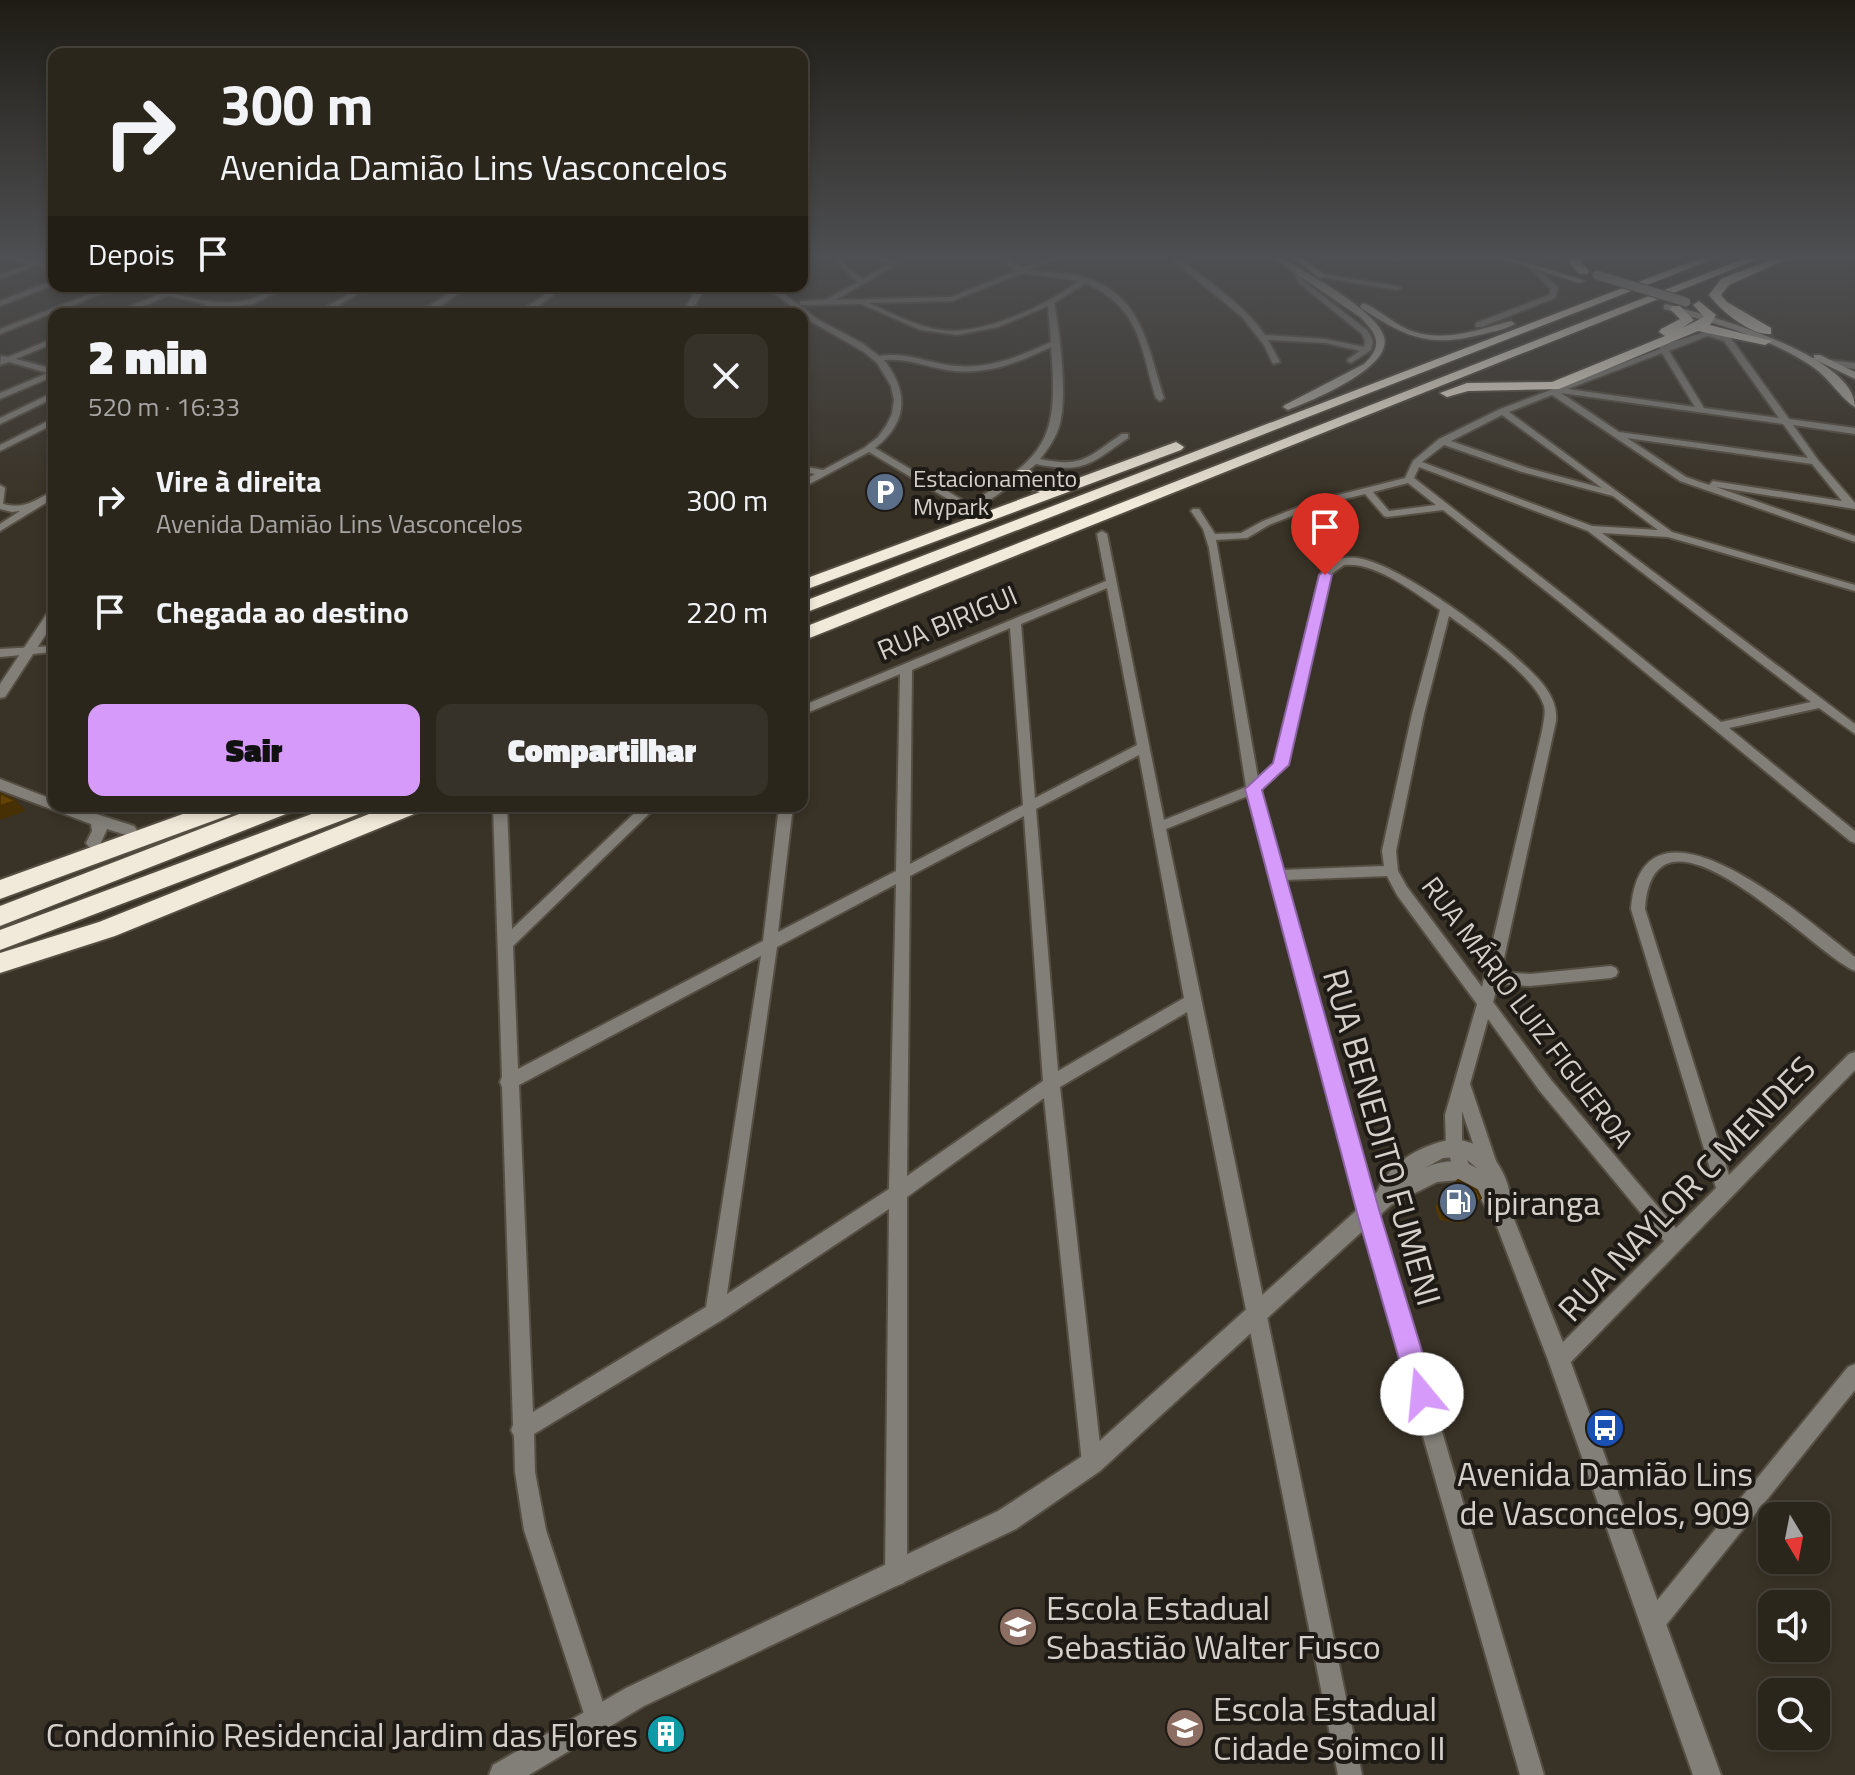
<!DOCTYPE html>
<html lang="pt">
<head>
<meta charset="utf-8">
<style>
	:root { --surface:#2b261c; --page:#373229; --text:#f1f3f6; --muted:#a6a5a3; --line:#47433b; --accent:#d69bfa }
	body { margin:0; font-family:"Titillium Web",sans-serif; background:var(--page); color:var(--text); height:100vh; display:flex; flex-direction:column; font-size:30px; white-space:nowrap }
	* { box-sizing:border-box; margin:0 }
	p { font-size:26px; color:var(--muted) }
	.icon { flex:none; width:44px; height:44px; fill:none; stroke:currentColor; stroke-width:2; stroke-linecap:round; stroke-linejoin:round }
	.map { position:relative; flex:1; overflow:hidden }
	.details { position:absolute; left:48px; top:308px; width:760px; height:504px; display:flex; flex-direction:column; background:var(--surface); border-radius:16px; box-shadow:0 4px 12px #0003,0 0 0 2px var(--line) }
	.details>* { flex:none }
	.hud { position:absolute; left:48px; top:48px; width:760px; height:244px; border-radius:16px; box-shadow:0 4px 12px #0003,0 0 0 2px var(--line); background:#2b261c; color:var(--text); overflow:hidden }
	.needle { width:52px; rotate:170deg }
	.fabs { position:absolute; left:1758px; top:1502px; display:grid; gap:16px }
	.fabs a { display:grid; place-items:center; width:72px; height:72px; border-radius:16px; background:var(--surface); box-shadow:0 4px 12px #0003,0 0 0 2px var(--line); font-size:40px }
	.pin { position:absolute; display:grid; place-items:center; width:68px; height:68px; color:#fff; margin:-82px -34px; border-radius:50% 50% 50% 0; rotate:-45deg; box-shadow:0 0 8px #0007 }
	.pin .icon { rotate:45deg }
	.me { position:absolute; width:88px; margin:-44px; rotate:343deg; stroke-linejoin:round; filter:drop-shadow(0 0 6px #0008) }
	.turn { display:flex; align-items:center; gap:28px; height:168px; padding:0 40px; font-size:36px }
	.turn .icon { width:104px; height:104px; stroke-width:2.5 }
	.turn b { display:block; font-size:56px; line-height:68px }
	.then { display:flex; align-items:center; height:76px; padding:0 40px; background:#0003; gap:16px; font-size:30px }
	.round { display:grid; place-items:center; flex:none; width:84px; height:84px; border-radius:16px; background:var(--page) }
	.overview { display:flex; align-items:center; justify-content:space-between; height:136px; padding:0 40px }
	h1 { font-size:48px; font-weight:800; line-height:60px }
	.cta { display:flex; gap:16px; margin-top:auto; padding:16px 40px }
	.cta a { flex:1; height:92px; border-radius:16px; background:var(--accent); color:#111; font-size:32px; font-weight:800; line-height:92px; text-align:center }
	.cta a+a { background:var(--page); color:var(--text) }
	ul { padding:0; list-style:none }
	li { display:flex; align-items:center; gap:24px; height:112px; padding:0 40px }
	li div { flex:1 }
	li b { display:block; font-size:30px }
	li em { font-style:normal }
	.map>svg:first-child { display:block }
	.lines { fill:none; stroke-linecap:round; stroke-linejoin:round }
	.minor-casing { stroke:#554e43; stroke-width:4 }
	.tertiary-casing { stroke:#554e43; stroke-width:4 }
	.secondary-casing { stroke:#554e43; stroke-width:4 }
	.motorway-casing { stroke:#554e43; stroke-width:4 }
	.minor { fill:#827f78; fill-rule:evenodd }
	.tertiary { fill:#827f78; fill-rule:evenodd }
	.secondary { fill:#afaaa0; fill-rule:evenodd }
	.motorway { fill:#f1e9d9; fill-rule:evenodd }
	.secondary-bridge-casing { stroke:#554e43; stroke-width:11; stroke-linecap:butt }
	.secondary-bridge { stroke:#afaaa0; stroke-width:9 }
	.wall { fill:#563a05 }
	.shaded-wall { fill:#463004 }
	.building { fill:#644406; stroke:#463004; stroke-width:2 }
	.route { fill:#d69bfa; stroke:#8b65a2; stroke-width:2 }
	.labels { text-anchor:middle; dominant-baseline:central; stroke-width:8; stroke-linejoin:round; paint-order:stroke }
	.far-poi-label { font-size:24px; fill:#d5d0c9; stroke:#1e1a15; text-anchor:start }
	.street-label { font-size:28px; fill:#d5d0c9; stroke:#1e1a15 }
	.near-street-label { font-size:34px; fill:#d5d0c9; stroke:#1e1a15 }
	.near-poi-label { font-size:34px; fill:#d5d0c9; stroke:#1e1a15; text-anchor:start }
</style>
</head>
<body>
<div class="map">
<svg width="1855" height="1775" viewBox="0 0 1855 1775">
	<rect width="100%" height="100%" fill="#393226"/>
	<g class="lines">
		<defs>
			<path id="minor" d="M4,256H14L54,265V269L37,265L0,279V275L30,263Z
				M833,256H839L847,267L863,279L891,263L868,256H877L900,263L835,300L951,297L1016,271L994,256H1001L1022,268L1053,256H1061L1029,270C1045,273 1063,272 1079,276C1143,292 1147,346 1164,398L1160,401L1156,398C1140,346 1141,309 1086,283L1054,303C1060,333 1068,398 1059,427C1055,439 1048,449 1040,459C1083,468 1088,457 1122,434H1128V438C1090,464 1084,474 1036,464L1007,488L971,513L869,452L802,488V481L815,474L802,472V466L823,470L864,448L878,437L886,426L892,414L894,400L891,386L877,363L864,352L812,322L765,286H774L817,319L862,343L879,356C903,352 924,361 948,365C985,371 1018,357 1051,342L1048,306L998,327L957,335L921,330L861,304L800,305V301H803L826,300L858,282L843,269ZM1023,273L1079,281C1045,306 983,336 940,330C915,326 891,313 869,303L952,301ZM1051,347C1059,441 1046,455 969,504L875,448C908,422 909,392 884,360C906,358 925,366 947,370C984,376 1018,363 1051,347Z
				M1168,256H1175C1206,280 1242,302 1265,335L1326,339L1364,347L1365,341L1362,334L1299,283L1291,269L1296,268L1304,281L1368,331L1373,341L1371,350L1351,363L1347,361L1348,359L1360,351L1326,343L1268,340L1280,362L1273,364L1264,345L1242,317Z
				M1388,256H1395L1400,259L1397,261Z
				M1527,264H1531L1558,287L1555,298L1482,327H1476V323L1549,295L1551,289L1527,266Z
				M1322,274L1397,286L1401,288L1397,290L1320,277Z
				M51,281H54V285L0,306V301Z
				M111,286H121L0,334V329Z
				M132,286H145C177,293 214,309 247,300C262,296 274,286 290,286L253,304L223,308L215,306L197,314H187L207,304L168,296L123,314H112L160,294Z
				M362,286H371L324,314H315Z
				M698,286H706L690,314H682Z
				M1708,331L1730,337L1789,419L1855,428V434L1793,425L1818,460L1855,503V509L1716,487L1855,536V542L1680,481L1552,395L1509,412L1672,532L1855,585V591L1668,537L1602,533L1855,724V734L1819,708L1729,728L1855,831V843L1850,841L1561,603L1443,510L1387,517L1384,516L1365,494L1320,505L1269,525L1247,538L1216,540L1258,778L1275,763L1320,575C1329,562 1341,556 1357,558C1401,563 1518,651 1545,687C1553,698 1557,708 1556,721L1501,972L1530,974L1611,966L1616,968L1618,972L1616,976L1611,978L1530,986L1498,984L1493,1002L1551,1080L1676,1228L1716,1188L1631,909C1642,772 1810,923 1855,957V971C1815,956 1654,779 1645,909L1729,1175L1849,1054L1855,1052V1070L1566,1367L1559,1370L1552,1367L1549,1360L1552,1353L1664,1241L1539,1090L1488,1019L1470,1084L1497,1164L1494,1170L1488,1172L1482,1170L1462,1111V1146L1471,1170L1468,1176L1462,1178L1456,1176L1446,1146L1445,1115L1477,1004L1397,895L1387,876L1285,880L1377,1213L1544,1775H1520L1359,1213L1248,796L1166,829L1362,1775H1338L1187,1012L1060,1087L1102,1463L1099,1470L1092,1473L1085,1470L1082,1463L1044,1098L907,1197V1575L904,1583L896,1586L888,1583L885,1575L889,1209L722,1320L534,1434L535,1472L546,1530L608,1718L604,1726L596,1730L588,1726L524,1530L515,1472L514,1436L511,1430L513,1425L502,1087L500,1082L502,1077L493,806H507L512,929L642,806H657L513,946L518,1069L763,941L779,806H793L778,932L896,871L900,674L802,715V706L1106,581L1097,534L1102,531L1107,534L1164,820L1246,787L1209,548L1203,529L1191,511L1193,509H1199L1215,534L1241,533L1263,521L1314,501L1405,478L1413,461L1439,439L1500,409L1660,349V346ZM1708,336L1724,341L1779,418L1704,408L1669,351ZM1662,353L1695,407L1568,389ZM1561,393L1783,424L1808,458L1619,432ZM1502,415L1602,488L1528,468L1451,441ZM1627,438L1812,464L1842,501L1713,481L1709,485L1686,477ZM1444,445L1522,472L1613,496L1658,530L1592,526L1422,462ZM1419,467L1588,531L1811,702L1721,722L1569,599L1414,478ZM1408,483L1436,505L1389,511L1373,492ZM1344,565C1374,561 1416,593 1440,610L1412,714L1382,851L1384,866L1282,870L1260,790L1287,765L1330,575ZM1107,588L1137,745L1035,798L1021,624ZM1449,616C1474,634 1536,677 1544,706C1546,714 1543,723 1542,731L1482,987L1407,887L1398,871L1396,851L1424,714ZM1010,628L1023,805L910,864L912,670ZM1139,755L1184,998L1058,1071L1036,809ZM1024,816L1043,1081L907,1176L910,876ZM896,884L889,1189L727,1294L777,947ZM761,956L706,1307L533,1412L519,1085Z
				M54,338V343L16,359L54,369V376L0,399V393L48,373L9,362L0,365L1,356L8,357Z
				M54,392V398L0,424V418Z
				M54,418V424L0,451V445Z
				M0,485L5,488L3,504C27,510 35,499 54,491V498L0,531V524L20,511L12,512L0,509Z
				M54,646V652L0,657V649Z
				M1855,1364V1390L1662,1630L1654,1633L1646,1630L1643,1622L1646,1614L1848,1367Z"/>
			<path id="tertiary" d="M460,286H470L428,314H418Z
				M557,286H566L527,314H517Z
				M1829,360L1855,363V369L1826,365L1824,363Z
				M54,608V622L5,697L0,698V684L50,609Z
				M0,779L54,800V806H71L134,826L137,830L129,836L107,829L99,847H89L86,843L92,831L91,824L0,790Z
				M1457,1139C1468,1142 1478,1144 1487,1151C1501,1163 1514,1192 1510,1209L1570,1360L1721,1775H1693L1548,1360L1496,1224L1476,1191L1459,1180L1437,1182L1391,1205L1100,1471L1016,1529L644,1706L529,1775H489L493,1765L626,1688L998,1511L1084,1455L1377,1192C1390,1161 1426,1142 1457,1139ZM1457,1157L1466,1159L1478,1169C1461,1158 1443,1160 1425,1168L1443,1158Z"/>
			<path id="secondary" d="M1270,256H1279C1304,272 1372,307 1383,334C1398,366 1311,401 1288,410L1283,407L1285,405L1364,364C1384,345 1377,334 1360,317Z
				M1291,256H1299L1326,276L1319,278Z
				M1494,256H1505L1586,281L1579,283Z
				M1364,303C1379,310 1392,322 1407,329C1441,344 1477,330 1511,321L1515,324C1505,330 1491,332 1479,335C1428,348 1404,336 1361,308L1360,306Z
				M1667,304C1708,315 1855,355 1855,407C1841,399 1828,376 1810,365C1766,336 1713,323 1664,309V305Z
				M1814,355H1820L1855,372V379L1814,359Z"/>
			<path id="motorway" d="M1573,256H1586L1581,261L1589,271L1587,274H1579L1568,261Z
				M1706,256H1721L802,614V602Z
				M1751,256H1766L802,641V628Z
				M1779,256H1794L1729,285L1721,295L1727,302L1771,328V334C1751,336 1720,310 1709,295L1721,279Z
				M1699,301L1716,315L1710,325L1772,341L1765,345L1698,331L1559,389L1468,391L1447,397L1440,393L1467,383L1552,382L1665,336L1659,332L1661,329L1680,319L1670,309L1672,306H1680L1694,320L1682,328L1704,317L1693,305Z
				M1176,442L1184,447L1181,450L802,591V580L1040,492L1028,489L1016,473L1018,470H1030L1040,482L1054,487Z
				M205,806H240L237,812L0,899V880Z
				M260,806H294L291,812L0,926V906Z
				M333,806H367L364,812L0,950V930Z
				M389,806H422L419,812L115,936L0,973V953L99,922Z"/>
		</defs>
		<!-- minor casing -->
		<use href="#minor" class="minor-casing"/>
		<!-- tertiary casing -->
		<use href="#tertiary" class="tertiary-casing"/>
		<!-- secondary casing -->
		<use href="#secondary" class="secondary-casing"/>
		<!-- motorway casing -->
		<use href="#motorway" class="motorway-casing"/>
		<!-- minor -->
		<use href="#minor" class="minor"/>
		<!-- tertiary -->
		<use href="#tertiary" class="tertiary"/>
		<!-- secondary -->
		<use href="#secondary" class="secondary"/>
		<!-- motorway -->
		<use href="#motorway" class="motorway"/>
		<defs>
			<path id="secondary-bridge" d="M1597,275L1686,302"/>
		</defs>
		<!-- secondary-bridge casing -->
		<use href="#secondary-bridge" class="secondary-bridge-casing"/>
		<!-- secondary-bridge -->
		<use href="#secondary-bridge" class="secondary-bridge"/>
	</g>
	<!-- wall -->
	<path class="wall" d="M1458,1180L1465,1220L1462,1223L1440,1220L1435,1207Z"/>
	<!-- shaded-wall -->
	<path class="shaded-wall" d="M16,801L26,811L0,820V806Z
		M668,1717H669L676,1745L661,1753Z"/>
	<!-- building -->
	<path class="building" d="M0,793L16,801L0,806Z
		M1458,1180L1477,1190L1481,1198L1465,1220L1443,1218L1438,1204Z
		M668,1717L674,1745L661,1753L654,1724Z"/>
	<!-- sky -->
	<linearGradient id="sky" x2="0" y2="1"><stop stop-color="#1f1c15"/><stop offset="0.51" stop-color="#4e4f52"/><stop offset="1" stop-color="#4e4f52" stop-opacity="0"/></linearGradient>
	<rect width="1855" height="504" fill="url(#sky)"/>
	<!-- route -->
	<path class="route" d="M1325,571L1332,575L1289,765L1262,790L1380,1213L1435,1394L1431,1404L1422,1407L1413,1404L1409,1394L1357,1213L1245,789L1273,763L1319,575Z"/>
	<!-- icons -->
	<defs>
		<symbol id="parking-disc" viewBox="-11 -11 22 22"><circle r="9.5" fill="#5c6f8a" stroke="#1e1a15"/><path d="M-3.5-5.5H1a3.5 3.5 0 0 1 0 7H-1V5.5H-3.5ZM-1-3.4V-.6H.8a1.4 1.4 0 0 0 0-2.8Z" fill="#fff"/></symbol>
		<symbol id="fuel-disc" viewBox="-11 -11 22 22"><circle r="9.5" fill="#5c6f8a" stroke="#1e1a15"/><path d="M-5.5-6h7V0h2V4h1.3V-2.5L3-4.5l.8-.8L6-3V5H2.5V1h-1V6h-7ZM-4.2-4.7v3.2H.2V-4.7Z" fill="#fff"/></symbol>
		<symbol id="bus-disc" viewBox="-11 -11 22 22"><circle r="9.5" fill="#1a4fb4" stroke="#1e1a15"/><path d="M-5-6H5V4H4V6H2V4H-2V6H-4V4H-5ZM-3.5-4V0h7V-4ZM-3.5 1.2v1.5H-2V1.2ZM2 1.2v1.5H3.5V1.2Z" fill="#fff"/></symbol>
		<symbol id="school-disc" viewBox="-11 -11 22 22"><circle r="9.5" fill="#8d6e63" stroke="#1e1a15"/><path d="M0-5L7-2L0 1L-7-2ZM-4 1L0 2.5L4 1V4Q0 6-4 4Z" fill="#fff"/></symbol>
		<symbol id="building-disc" viewBox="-11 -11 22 22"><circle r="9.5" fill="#0f9aa8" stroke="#1e1a15"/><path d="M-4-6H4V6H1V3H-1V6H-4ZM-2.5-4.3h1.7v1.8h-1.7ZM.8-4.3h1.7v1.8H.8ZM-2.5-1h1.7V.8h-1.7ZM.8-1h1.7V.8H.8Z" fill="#fff"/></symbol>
	</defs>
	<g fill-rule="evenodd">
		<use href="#parking-disc" x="863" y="470" width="44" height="44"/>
		<use href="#fuel-disc" x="1436" y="1180" width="44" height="44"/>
		<use href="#bus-disc" x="1583" y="1406" width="44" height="44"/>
		<use href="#school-disc" x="996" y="1605" width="44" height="44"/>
		<use href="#school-disc" x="1163" y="1706" width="44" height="44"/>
		<use href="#building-disc" x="644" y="1712" width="44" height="44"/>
	</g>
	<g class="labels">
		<!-- far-poi labels -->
		<g class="far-poi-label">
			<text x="913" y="478">Estacionamento<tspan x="913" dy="28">Mypark</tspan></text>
		</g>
		<!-- street labels -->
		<g class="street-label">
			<text transform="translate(947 622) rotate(-23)">RUA BIRIGUI</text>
			<text transform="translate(1528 1012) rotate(53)">RUA MÁRIO LUIZ FIGUEROA</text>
		</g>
		<!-- near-street labels -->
		<g class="near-street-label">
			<text transform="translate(1383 1137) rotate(74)">RUA BENEDITO FUMENI</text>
			<text transform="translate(1686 1188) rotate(-46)">RUA NAYLOR C MENDES</text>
		</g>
		<!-- near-poi labels -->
		<g class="near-poi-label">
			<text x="1486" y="1202">ipiranga</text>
			<text x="1605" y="1473" text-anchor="middle">Avenida Damião Lins<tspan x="1605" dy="39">de Vasconcelos, 909</tspan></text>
			<text x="1046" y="1607">Escola Estadual<tspan x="1046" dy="39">Sebastião Walter Fusco</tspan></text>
			<text x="1213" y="1708">Escola Estadual<tspan x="1213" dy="39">Cidade Soimco II</tspan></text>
			<text x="638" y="1734" text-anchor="end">Condomínio Residencial Jardim das Flores</text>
		</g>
	</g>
</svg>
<div class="fabs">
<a><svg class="needle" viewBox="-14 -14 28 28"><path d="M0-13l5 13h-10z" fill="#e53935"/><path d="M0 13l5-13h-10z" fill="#a6a5a3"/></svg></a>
<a><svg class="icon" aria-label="sound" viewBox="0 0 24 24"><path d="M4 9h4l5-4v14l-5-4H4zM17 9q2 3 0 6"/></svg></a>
<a><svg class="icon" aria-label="search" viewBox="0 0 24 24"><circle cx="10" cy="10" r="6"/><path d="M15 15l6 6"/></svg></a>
</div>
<div class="pin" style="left:1325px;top:575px;background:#d93025"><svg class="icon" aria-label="arrive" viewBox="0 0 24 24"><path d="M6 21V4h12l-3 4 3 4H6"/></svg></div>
<svg class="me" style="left:1422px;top:1394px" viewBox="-20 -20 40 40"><circle r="19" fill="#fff"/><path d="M0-13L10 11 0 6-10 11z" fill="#d69bfa"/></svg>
<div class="hud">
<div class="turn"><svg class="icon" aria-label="right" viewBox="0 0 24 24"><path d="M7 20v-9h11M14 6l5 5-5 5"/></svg><div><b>300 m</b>Avenida Damião Lins Vasconcelos</div></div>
<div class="then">Depois<svg class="icon" aria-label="arrive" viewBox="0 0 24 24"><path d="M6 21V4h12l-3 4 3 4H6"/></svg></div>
</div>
<section class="details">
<div class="overview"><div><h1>2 min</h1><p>520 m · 16:33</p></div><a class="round"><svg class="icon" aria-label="close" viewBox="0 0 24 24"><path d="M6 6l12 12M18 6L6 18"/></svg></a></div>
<ul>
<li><svg class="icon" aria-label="right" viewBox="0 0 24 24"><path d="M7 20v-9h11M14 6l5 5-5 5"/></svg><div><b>Vire à direita</b><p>Avenida Damião Lins Vasconcelos</p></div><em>300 m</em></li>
<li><svg class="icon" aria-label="arrive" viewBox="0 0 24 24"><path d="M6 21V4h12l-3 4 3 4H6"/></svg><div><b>Chegada ao destino</b></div><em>220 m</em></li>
</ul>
<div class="cta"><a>Sair</a><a>Compartilhar</a></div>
</section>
</div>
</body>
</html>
